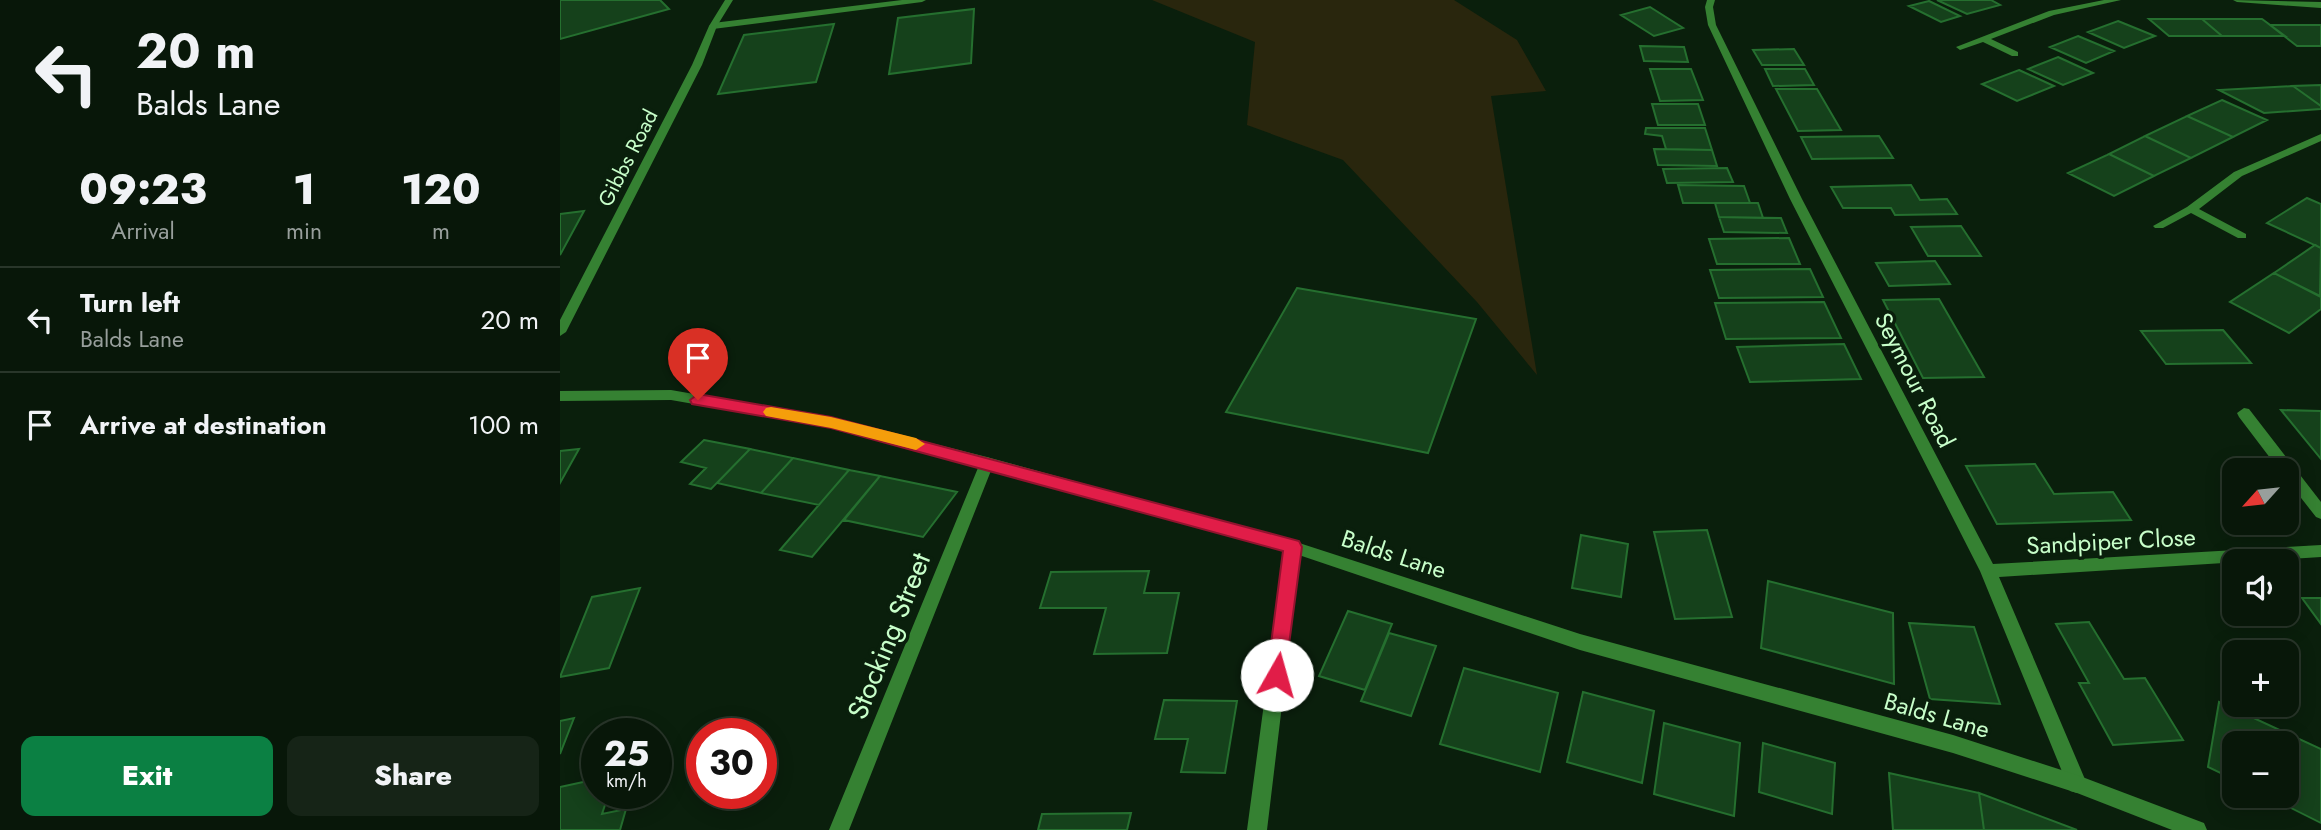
<!DOCTYPE html>
<html lang="en">
<head>
<meta charset="utf-8">
<style>
	:root { --surface:#081709; --page:#162417; --text:#f1f3f6; --muted:#989f9c; --line:#29362a; --accent:#0b8043 }
	body { margin:0; font-family:Jost,sans-serif; background:var(--page); color:var(--text); height:100vh; display:flex; flex-direction:column; font-size:26px; white-space:nowrap }
	* { box-sizing:border-box; margin:0 }
	p { font-size:23px; color:var(--muted) }
	.icon { flex:none; width:38px; height:38px; fill:none; stroke:currentColor; stroke-width:2; stroke-linecap:round; stroke-linejoin:round }
	.map { position:relative; flex:1; overflow:hidden }
	.side { display:flex; flex-direction:column; background:var(--surface); width:560px }
	.side>* { flex:none }
	.banner { background:#081709; color:var(--text); overflow:hidden }
	.needle { width:46px; rotate:243deg }
	.controls { position:absolute; left:1662px; top:458px; display:grid; gap:14px }
	.controls a { display:grid; place-items:center; width:77px; height:77px; border-radius:14px; background:var(--surface); box-shadow:0 4px 18px #0003,0 0 0 2px var(--line); font-size:35px }
	.speed { position:absolute; left:21px; top:718px; display:flex; gap:14px; font-size:35px; font-weight:700; text-align:center }
	.speed>* { display:grid; place-content:center; width:91px; height:91px; border-radius:50%; background:var(--surface); box-shadow:0 4px 18px #0003,0 0 0 2px var(--line); line-height:1 }
	.speed small { font-size:18px; font-weight:400 }
	.speed .limit { border:10px solid #d22; background:#fff; color:#111 }
	.pin { position:absolute; display:grid; place-items:center; width:60px; height:60px; color:#fff; margin:-72px -30px; border-radius:50% 50% 50% 0; rotate:-45deg; box-shadow:0 0 7px #0007 }
	.pin .icon { rotate:45deg }
	.me { position:absolute; width:77px; margin:-38px; rotate:7deg; stroke-linejoin:round; filter:drop-shadow(0 0 5px #0008) }
	.turn { display:flex; align-items:center; gap:24px; height:147px; padding:0 21px; font-size:32px }
	.turn .icon { width:91px; height:91px; stroke-width:2.5 }
	.turn b { display:block; font-size:49px; line-height:60px }
	.eta { display:flex; justify-content:space-evenly; align-items:center; height:119px; text-align:center }
	.eta b { font-size:42px; font-weight:800; line-height:49px }
	.button { display:flex; gap:14px; margin-top:auto; padding:14px 21px }
	.button a { flex:1; height:80px; border-radius:14px; background:var(--accent); color:#fff; font-size:28px; font-weight:800; line-height:80px; text-align:center }
	.button a+a { background:var(--page); color:var(--text) }
	ul { padding:0; list-style:none }
	li { display:flex; align-items:center; gap:21px; height:105px; padding:0 21px; border-top:2px solid var(--line) }
	li div { flex:1 }
	li b { display:block; font-size:26px }
	li em { font-style:normal }
	main { display:flex; flex:1; min-height:0 }
	.map>svg:first-child { display:block }
	.green { fill:#29260d }
	.building { fill:#15411b; stroke:#256f2f; stroke-width:2 }
	.lines { fill:none; stroke-linecap:round; stroke-linejoin:round }
	.service { fill:#358132; fill-rule:evenodd }
	.minor { fill:#358132; fill-rule:evenodd }
	.tertiary { fill:#358132; fill-rule:evenodd }
	.route { fill:#e11d48; stroke:#92132f; stroke-width:2 }
	.slow { fill:#f59e0b }
	.labels { text-anchor:middle; dominant-baseline:central; stroke-width:7; stroke-linejoin:round; paint-order:stroke }
	.far-street-label { font-size:21px; fill:#c8ffca; stroke:#0a1f0c }
	.street-label { font-size:24px; fill:#c8ffca; stroke:#0a1f0c }
	.near-street-label { font-size:28px; fill:#c8ffca; stroke:#0a1f0c }
</style>
</head>
<body>
<main>
<section class="side">
<div class="banner">
<div class="turn"><svg class="icon" aria-label="left" viewBox="0 0 24 24"><path d="M17 20v-9H6M10 6l-5 5 5 5"/></svg><div><b>20 m</b>Balds Lane</div></div>
</div>
<div class="eta">
<div><b>09:23</b><p>Arrival</p></div>
<div><b>1</b><p>min</p></div>
<div><b>120</b><p>m</p></div>
</div>
<ul>
<li><svg class="icon" aria-label="left" viewBox="0 0 24 24"><path d="M17 20v-9H6M10 6l-5 5 5 5"/></svg><div><b>Turn left</b><p>Balds Lane</p></div><em>20 m</em></li>
<li><svg class="icon" aria-label="arrive" viewBox="0 0 24 24"><path d="M6 21V4h12l-3 4 3 4H6"/></svg><div><b>Arrive at destination</b></div><em>100 m</em></li>
</ul>
<div class="button"><a>Exit</a><a>Share</a></div>
</section>
<div class="map">
<svg width="1761" height="830" viewBox="0 0 1761 830">
	<rect width="100%" height="100%" fill="#0a1f0c"/>
	<!-- green -->
	<path class="green" d="M592,0H894L957,40L986,91L931,96L977,375L917,302L783,160L687,125L695,42Z"/>
	<!-- building -->
	<path class="building" d="M0,0H100L109,9L0,39Z
		M1377,0H1431L1440,5L1407,14Z
		M1369,1L1400,16L1381,22L1349,6Z
		M1090,7L1123,28L1094,36L1061,15Z
		M414,9L411,63L329,74L338,18Z
		M1589,19H1642L1662,36H1609Z
		M1642,19H1702L1725,36H1662Z
		M1558,21L1595,36L1564,48L1528,32Z
		M274,24L256,82L158,94L184,35Z
		M1710,25H1761V46H1737Z
		M1518,36L1554,51L1526,63L1490,47Z
		M1080,46L1124,47L1128,62L1084,61Z
		M1234,49L1244,65H1202L1193,50Z
		M1498,57L1533,73L1503,85L1468,69Z
		M1090,69H1131L1143,100L1100,101Z
		M1205,69H1245L1254,85L1213,86Z
		M1459,70L1494,86L1457,101L1422,84Z
		M1761,85V106L1733,86Z
		M1733,86L1761,106V109L1704,113L1659,90Z
		M1216,89H1257L1281,130L1238,131Z
		M1662,100L1707,120L1673,137L1627,116Z
		M1092,104H1138L1145,125H1098Z
		M1627,116L1673,137L1631,158L1585,136Z
		M1086,128H1145L1152,150L1106,149L1102,136L1085,134Z
		M1319,136L1333,158L1252,159L1241,137Z
		M1585,136L1631,158L1594,176L1549,154Z
		M1094,149L1152,150L1157,166L1098,165Z
		M1549,154L1594,176L1554,196L1508,173Z
		M1167,168L1173,182L1107,183L1103,169Z
		M1118,185L1184,186L1190,203H1123Z
		M1351,185L1360,200L1387,199L1397,214L1335,215L1331,208H1283L1271,187Z
		M1747,198L1761,204V248L1707,223Z
		M1155,203H1198L1203,218L1159,217Z
		M24,211L0,255V214Z
		M1159,217L1221,218L1227,233L1164,232Z
		M1401,226L1421,256H1368L1351,227Z
		M1229,238L1240,264H1157L1149,239Z
		M1755,245L1761,248L1760,296L1714,273Z
		M1375,261L1390,284L1329,286L1316,263Z
		M1250,269L1263,297L1159,298L1150,270Z
		M1714,273L1761,297V309L1729,333L1670,302Z
		M737,288L916,319L868,453L666,412Z
		M1379,299L1424,377L1363,378L1323,300Z
		M1264,302L1281,338L1166,339L1155,303Z
		M1663,330L1691,363L1606,364L1581,331Z
		M1284,344L1301,379L1190,382L1177,347Z
		M1721,410L1761,411V459Z
		M144,440L190,449L151,489L130,484L146,468L121,462Z
		M19,449L0,483V451Z
		M190,449L233,458L201,493L157,483Z
		M233,458L289,470L259,505L201,493Z
		M1475,464L1494,494L1553,492L1571,520L1437,524L1406,466Z
		M289,470L320,476L252,557L220,550Z
		M320,476L397,492L363,537L284,520Z
		M1147,530L1172,617L1115,619L1094,532Z
		M1021,535L1068,544L1061,597L1012,588Z
		M589,571L584,593H619L607,653L534,654L546,608H480L491,572Z
		M1208,581L1333,613L1334,684L1201,648Z
		M80,588L49,668L0,677L32,597Z
		M1742,598H1761V624Z
		M788,611L832,624L805,690L759,676Z
		M1529,622L1564,679L1585,678L1623,740L1553,745L1519,683H1529L1496,624Z
		M1349,623L1414,627L1440,704L1370,699Z
		M829,633L876,646L851,716L801,701Z
		M904,668L998,693L980,772L880,744Z
		M1023,692L1094,711L1082,783L1007,762Z
		M604,700L677,701L665,773L621,772L628,739H595Z
		M1659,702L1761,749V823L1707,796H1727V744H1675V780L1648,767Z
		M14,718L0,754V721Z
		M1104,723L1180,743L1174,816L1094,794Z
		M1203,743L1275,763L1272,814L1199,792Z
		M1329,773L1419,793L1424,830H1333Z
		M37,779V793H49L42,814L66,809L60,830H0V787Z
		M1419,793L1517,830H1424Z
		M571,813L567,830H478L482,814Z"/>
	<g class="lines">
		<!-- service -->
		<path class="service" d="M342,0H366L362,2L153,29L149,26L153,23Z
			M1684,408L1689,409L1761,502V519L1756,517L1727,480V471H1720L1679,417L1677,413Z"/>
		<!-- minor -->
		<path class="minor" d="M165,0H173L157,26L142,65L6,332L0,336V320L132,65L149,26Z
			M1147,0H1155L1153,7L1156,25L1242,199L1433,564L1761,545V557L1439,577L1527,784L1524,791L1517,793L1510,791L1420,571L1230,199L1148,25L1145,7Z
			M1544,0H1561L1494,15L1431,39L1458,52V56H1452L1423,42L1400,50L1396,47L1489,11Z
			M1673,0L1761,2V8L1677,2Z
			M1761,134V141L1682,176L1639,209L1686,234V238H1678L1631,213L1603,228H1595L1593,226L1627,207L1674,172Z
			M427,457L432,459L434,463L289,830H269L420,463L422,459Z
			M733,541L739,542L741,547L707,830H687L725,547L727,542Z"/>
		<!-- tertiary -->
		<path class="tertiary" d="M111,390L271,418L427,457L733,541L1020,634L1393,735L1517,775L1644,823L1647,830H1612L1517,793L1393,753L1020,650L733,553L427,469L271,428L111,400L0,401V391Z"/>
	</g>
	<!-- route -->
	<path class="route" d="M138,394L271,417L739,541L742,547L724,682L717,684L710,682L707,675L723,551L271,428L132,404L130,400Z"/>
	<!-- slow -->
	<path class="slow" d="M211,407L271,417L356,438L365,444L356,450L271,428L206,416L203,412L206,408Z"/>
	<g class="labels">
		<!-- far-street labels -->
		<g class="far-street-label">
			<text transform="translate(68 158) rotate(-63)">Gibbs Road</text>
		</g>
		<!-- street labels -->
		<g class="street-label">
			<text transform="translate(1355 380) rotate(63)">Seymour Road</text>
			<text transform="translate(1551 541) rotate(-3)">Sandpiper Close</text>
			<text transform="translate(834 554) rotate(18)">Balds Lane</text>
			<text transform="translate(1377 715) rotate(16)">Balds Lane</text>
		</g>
		<!-- near-street labels -->
		<g class="near-street-label">
			<text transform="translate(329 636) rotate(-68)">Stocking Street</text>
		</g>
	</g>
</svg>
<div class="controls">
<a><svg class="needle" viewBox="-14 -14 28 28"><path d="M0-13l5 13h-10z" fill="#e53935"/><path d="M0 13l5-13h-10z" fill="#989f9c"/></svg></a>
<a><svg class="icon" aria-label="sound" viewBox="0 0 24 24"><path d="M4 9h4l5-4v14l-5-4H4zM17 9q2 3 0 6"/></svg></a>
<a>+</a>
<a>−</a>
</div>
<div class="speed"><div>25<small>km/h</small></div><div class="limit">30</div></div>
<div class="pin" style="left:138px;top:400px;background:#d93025"><svg class="icon" aria-label="arrive" viewBox="0 0 24 24"><path d="M6 21V4h12l-3 4 3 4H6"/></svg></div>
<svg class="me" style="left:717px;top:675px" viewBox="-20 -20 40 40"><circle r="19" fill="#fff"/><path d="M0-13L10 11 0 6-10 11z" fill="#e11d48"/></svg>
</div>
</main>
</body>
</html>
